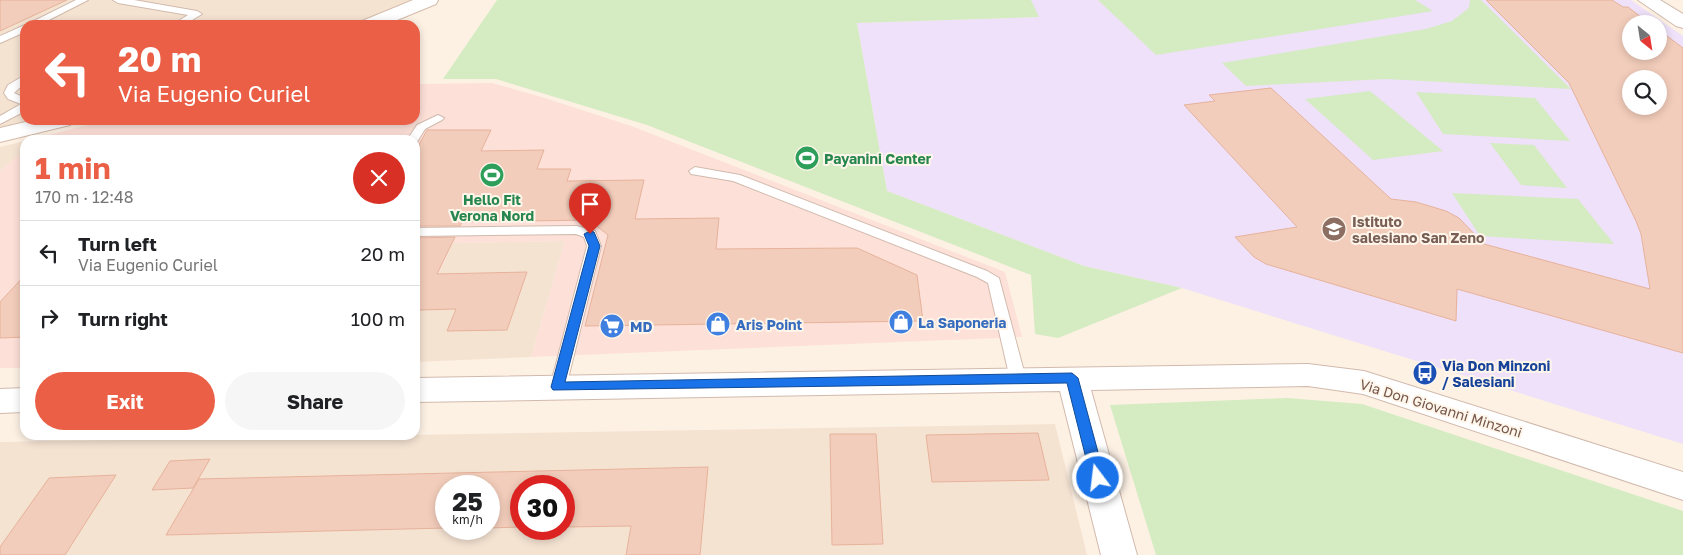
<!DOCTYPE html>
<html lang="en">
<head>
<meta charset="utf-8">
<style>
	:root { --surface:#fff; --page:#f6f6f6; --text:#202124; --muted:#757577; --line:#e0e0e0; --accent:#ea5f46 }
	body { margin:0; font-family:"Golos Text",sans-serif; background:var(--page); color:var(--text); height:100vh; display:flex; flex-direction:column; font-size:19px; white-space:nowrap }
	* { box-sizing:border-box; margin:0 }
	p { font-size:16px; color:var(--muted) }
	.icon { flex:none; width:28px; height:28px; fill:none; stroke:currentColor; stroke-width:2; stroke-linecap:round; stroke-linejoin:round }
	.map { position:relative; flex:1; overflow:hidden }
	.drawer { position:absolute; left:20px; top:135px; width:400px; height:305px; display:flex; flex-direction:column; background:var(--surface); border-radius:15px; box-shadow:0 2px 8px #0003 }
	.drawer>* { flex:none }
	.guide { position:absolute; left:20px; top:20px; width:400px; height:105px; border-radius:15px; box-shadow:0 2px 8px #0003; background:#ea5f46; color:#fff; overflow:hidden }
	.needle { width:32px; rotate:150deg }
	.fabs { position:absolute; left:1622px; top:15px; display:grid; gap:10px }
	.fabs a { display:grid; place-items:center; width:45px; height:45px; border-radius:50%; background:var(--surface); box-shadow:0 2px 8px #0003; font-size:25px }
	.speed { position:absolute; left:435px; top:475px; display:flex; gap:10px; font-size:25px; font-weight:700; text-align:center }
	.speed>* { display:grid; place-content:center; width:65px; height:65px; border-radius:50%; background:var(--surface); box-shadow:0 2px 8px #0003; line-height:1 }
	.speed small { font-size:12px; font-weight:400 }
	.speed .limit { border:8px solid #d22; background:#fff; color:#111 }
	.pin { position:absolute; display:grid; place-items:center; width:42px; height:42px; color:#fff; margin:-51px -21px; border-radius:50% 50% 50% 0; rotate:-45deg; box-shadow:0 0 5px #0007 }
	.pin .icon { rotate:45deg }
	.me { position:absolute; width:55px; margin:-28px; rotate:345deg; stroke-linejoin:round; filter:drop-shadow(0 0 4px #0008) }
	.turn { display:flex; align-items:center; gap:18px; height:105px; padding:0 15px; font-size:22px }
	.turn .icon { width:65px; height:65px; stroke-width:2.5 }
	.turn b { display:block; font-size:35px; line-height:42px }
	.round { display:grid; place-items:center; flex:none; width:52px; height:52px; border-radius:26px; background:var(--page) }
	.headline { display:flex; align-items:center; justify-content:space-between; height:85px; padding:0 15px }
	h1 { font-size:30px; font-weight:700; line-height:38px; color:var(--accent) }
	.primary-button { display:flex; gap:10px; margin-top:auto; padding:10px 15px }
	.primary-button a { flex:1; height:58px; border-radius:30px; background:var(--accent); color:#fff; font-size:20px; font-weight:700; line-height:58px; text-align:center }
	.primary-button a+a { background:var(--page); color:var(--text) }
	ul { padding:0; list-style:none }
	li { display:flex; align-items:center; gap:15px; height:65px; padding:0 15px; border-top:1px solid var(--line) }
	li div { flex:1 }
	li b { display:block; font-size:19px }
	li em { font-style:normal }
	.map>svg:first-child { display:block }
	.residential { fill:#f5e3d2; fill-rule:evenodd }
	.commercial { fill:#fde0d8 }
	.education { fill:#eee1f9; fill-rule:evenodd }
	.green { fill:#d5ebc2 }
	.building { fill:#f3cdbb; stroke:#e6b29b; fill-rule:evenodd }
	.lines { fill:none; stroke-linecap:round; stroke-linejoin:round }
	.service-casing { stroke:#d1baad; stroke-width:2 }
	.minor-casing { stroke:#d1baad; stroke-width:2 }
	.secondary-casing { stroke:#d4baaa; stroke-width:2 }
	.service { fill:#fff; fill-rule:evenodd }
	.minor { fill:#fff; fill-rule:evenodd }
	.secondary { fill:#fff; fill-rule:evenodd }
	.route { fill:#1a73e8; stroke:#114b97 }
	.labels { text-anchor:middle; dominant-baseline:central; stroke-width:4; stroke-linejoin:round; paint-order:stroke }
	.leisure-label { font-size:14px; font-weight:bold; fill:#27864d; stroke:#fff6eb; text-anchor:start }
	.education-label { font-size:14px; font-weight:bold; fill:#785e54; stroke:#fff6eb; text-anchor:start }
	.shop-label { font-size:14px; font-weight:bold; fill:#366cbe; stroke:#fff6eb; text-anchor:start }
	.transit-label { font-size:14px; font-weight:bold; fill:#164399; stroke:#fff6eb; text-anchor:start }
	.street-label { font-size:14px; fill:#765649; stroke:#fff6eb }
</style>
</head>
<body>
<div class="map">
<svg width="1683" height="555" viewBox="0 0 1683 555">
	<rect width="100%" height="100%" fill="#fdf1e4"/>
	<!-- residential -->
	<path class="residential" d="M0,0H413L350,25H25V120H31L0,128Z
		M25,141V150L0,171V147Z
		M565,241L531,357L415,362V324L453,243Z
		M1055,424L1087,555H0V442ZM446,486H489V529H446ZM521,486H564V529H521Z"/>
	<!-- commercial -->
	<path class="commercial" d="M492,83L545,98L634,127L1005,272L1022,337L531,357L565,241L453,243L415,324V140H37L40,137L108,120H415V84Z
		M25,150V368H0V171Z"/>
	<!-- education -->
	<path class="education" d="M1031,0H1631L1683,36V444L1182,288L1084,266L887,191L857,23L1038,17ZM1631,24H1659V51H1631ZM1631,79H1659V106H1631Z"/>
	<!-- green -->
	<path class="green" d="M497,0H1031L1039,17L857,23L887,191L1084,266L1182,288L1058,338L1035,334L1031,275L647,125L496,79H443Z
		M1098,0H1415L1433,11L1156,55Z
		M1470,0H1481L1571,89L1386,79L1246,86L1222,63L1426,29L1452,21L1469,8Z
		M1370,91L1443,151L1373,160L1305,99Z
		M1416,92L1535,98L1570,141L1443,134Z
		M1490,143L1534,145L1567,188L1521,185Z
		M1452,193L1578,199L1614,244L1480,236Z
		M1287,398L1362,404L1683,511V555H1156L1110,405Z"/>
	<!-- building -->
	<path class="building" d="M0,0H67L0,31Z
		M1486,0H1612L1623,7H1628L1650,24H1631V51H1659V30L1683,48V353L1457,289L1456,321L1266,264L1254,257L1235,237L1297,227L1184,105L1215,101L1209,95L1271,88L1391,199L1416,202L1446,211L1459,218L1484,244L1650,289L1641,234L1636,221L1569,83ZM1631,79H1659V106H1631Z
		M427,130H491L481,151L544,150L537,169H571L567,181L644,180L635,219L719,218L716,249L857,248L917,275L923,321L585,326L608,235L589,220L462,222L460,226H415V152Z
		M455,237L437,274L527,272L507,330L447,331L456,309L420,310L415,319V238Z
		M25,275V337L0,338V302Z
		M1038,433L1049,480L932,482L926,435Z
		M830,434H876L883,544L832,545Z
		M210,459L193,488L152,490L170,461Z
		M708,467L700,555H626L631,526L564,527V486H521V527L489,528V486H446V528L166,535L199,479Z
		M116,475L65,555H0V547L49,478Z"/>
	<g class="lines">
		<defs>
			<path id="service" d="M76,0H88L39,25H26Z
				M113,0H134L197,11L202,14L184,25H172L188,15L118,3Z
				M25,25V32L0,43V36Z
				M25,75V83L14,93L25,98V111L0,124V116L21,104L8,99L4,93L8,85Z
				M438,115L444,118L442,120L425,129L417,142L415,143V140H407L417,125Z
				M695,167L740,175L987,271L999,278L1026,379L1023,383H1013L1010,379L988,283L977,277L733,181L691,174L689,171Z
				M577,226L595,231L601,246L566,387L563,391L558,393L553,391L550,387L587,246L584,237L576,234L415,236V228Z"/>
			<path id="minor" d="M1638,0H1660L1683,14V28L1676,26Z
				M1308,364L1364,371L1683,472V500L1363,394L1308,386L1091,390L1137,555H1101L1060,391L415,402V378Z
				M25,388V412L0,413V389Z"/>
			<path id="secondary" d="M413,0H438L436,4L385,25H359L362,21Z
				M34,120H73L70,125L0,142V128Z"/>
		</defs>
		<!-- service casing -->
		<use href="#service" class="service-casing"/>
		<!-- minor casing -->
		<use href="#minor" class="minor-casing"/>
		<!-- secondary casing -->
		<use href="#secondary" class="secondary-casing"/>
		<!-- service -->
		<use href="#service" class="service"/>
		<!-- minor -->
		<use href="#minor" class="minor"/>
		<!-- secondary -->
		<use href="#secondary" class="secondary"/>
	</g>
	<!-- route -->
	<path class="route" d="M590,231L594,232L600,246L565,382L1072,373L1078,378L1105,478L1103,483H1093L1091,478L1067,383L553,390L551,387L589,246L584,234Z"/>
	<!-- icons -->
	<defs>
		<symbol id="stadium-disc" viewBox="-11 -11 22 22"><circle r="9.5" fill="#2e9e5b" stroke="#fff6eb"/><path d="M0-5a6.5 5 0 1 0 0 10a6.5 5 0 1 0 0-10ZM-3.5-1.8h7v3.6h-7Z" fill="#fff"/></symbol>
		<symbol id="university-disc" viewBox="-11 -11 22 22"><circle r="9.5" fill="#8d6e63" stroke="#fff6eb"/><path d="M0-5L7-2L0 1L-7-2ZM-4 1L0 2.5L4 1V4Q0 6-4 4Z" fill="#fff"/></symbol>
		<symbol id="shop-disc" viewBox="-11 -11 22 22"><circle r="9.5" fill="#3f7fe0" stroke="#fff6eb"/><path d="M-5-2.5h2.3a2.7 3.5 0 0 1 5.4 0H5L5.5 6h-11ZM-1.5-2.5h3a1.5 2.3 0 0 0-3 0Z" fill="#fff"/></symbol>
		<symbol id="supermarket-disc" viewBox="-11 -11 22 22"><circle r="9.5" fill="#3f7fe0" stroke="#fff6eb"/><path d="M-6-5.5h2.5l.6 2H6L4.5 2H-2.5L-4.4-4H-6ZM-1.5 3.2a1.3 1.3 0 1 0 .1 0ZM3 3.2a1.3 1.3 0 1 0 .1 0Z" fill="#fff"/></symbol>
		<symbol id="bus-disc" viewBox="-11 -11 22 22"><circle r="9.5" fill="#1a4fb4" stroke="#fff6eb"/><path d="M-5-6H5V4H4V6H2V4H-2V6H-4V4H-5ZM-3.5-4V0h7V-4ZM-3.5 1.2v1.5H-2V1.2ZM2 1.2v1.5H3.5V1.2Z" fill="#fff"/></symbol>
	</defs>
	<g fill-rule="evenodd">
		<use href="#stadium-disc" x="793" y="144" width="28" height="28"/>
		<use href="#stadium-disc" x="478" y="161" width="28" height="28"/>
		<use href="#university-disc" x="1320" y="215" width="28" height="28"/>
		<use href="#shop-disc" x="887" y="308" width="28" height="28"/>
		<use href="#shop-disc" x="704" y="310" width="28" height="28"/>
		<use href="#supermarket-disc" x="598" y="312" width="28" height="28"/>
		<use href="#bus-disc" x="1411" y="359" width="28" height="28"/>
	</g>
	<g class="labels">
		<!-- leisure labels -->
		<g class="leisure-label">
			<text x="824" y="158">Payanini Center</text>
			<text x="492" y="199" text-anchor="middle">Hello Fit<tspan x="492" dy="16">Verona Nord</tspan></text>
		</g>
		<!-- education labels -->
		<g class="education-label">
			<text x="1352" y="221">Istituto<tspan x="1352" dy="16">salesiano San Zeno</tspan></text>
		</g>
		<!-- shop labels -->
		<g class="shop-label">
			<text x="918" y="322">La Saponeria</text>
			<text x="736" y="324">Aris Point</text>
			<text x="630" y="326">MD</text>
		</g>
		<!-- transit labels -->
		<g class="transit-label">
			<text x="1442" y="365">Via Don Minzoni<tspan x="1442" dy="16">/ Salesiani</tspan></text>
		</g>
		<!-- street labels -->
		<g class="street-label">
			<text transform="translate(1441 408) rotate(17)">Via Don Giovanni Minzoni</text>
		</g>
	</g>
</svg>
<div class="fabs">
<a><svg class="needle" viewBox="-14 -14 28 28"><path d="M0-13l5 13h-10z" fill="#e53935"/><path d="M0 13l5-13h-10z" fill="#757577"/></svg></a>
<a><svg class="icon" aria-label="search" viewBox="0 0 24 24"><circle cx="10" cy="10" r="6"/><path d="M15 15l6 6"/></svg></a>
</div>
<div class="speed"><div>25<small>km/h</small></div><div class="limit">30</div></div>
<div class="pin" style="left:590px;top:234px;background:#d93025"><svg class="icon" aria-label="arrive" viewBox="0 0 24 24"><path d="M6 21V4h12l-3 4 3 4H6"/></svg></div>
<svg class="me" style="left:1098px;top:478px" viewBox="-20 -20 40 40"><circle r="17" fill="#1a73e8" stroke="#fff" stroke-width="3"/><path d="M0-11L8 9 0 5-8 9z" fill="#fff"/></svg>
<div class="guide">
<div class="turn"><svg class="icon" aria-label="left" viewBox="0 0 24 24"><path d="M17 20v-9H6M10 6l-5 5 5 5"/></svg><div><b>20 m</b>Via Eugenio Curiel</div></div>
</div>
<section class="drawer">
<div class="headline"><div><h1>1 min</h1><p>170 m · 12:48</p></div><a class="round" style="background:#d93025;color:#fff"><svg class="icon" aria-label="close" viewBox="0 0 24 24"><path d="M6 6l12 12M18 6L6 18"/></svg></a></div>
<ul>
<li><svg class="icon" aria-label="left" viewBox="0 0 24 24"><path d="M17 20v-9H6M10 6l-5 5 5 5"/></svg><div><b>Turn left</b><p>Via Eugenio Curiel</p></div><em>20 m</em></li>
<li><svg class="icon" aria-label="right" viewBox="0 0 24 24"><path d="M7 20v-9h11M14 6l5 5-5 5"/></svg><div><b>Turn right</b></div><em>100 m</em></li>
</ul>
<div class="primary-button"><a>Exit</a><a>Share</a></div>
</section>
</div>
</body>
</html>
